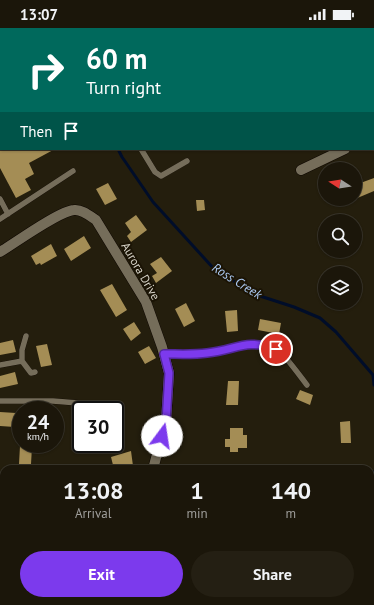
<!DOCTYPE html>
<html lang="en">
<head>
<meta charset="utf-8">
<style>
	:root { --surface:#1b160a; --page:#241f13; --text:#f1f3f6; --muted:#a09f9c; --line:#39352b; --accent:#7c3aed }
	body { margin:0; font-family:"PT Sans",sans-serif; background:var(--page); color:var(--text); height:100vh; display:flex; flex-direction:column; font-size:15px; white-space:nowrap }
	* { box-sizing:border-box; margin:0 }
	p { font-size:13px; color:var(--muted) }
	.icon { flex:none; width:22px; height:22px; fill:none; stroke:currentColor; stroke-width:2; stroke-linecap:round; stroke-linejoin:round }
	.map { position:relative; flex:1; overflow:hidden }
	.panel { position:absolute; left:0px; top:437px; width:374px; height:140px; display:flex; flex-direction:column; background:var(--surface); border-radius:12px 12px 0 0; box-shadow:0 1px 3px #0004,0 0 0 1px var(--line) }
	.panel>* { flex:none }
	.top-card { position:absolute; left:0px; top:0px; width:374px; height:122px; box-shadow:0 1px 3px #0004,0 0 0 1px var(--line); background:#00695c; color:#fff; overflow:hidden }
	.needle { width:26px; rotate:282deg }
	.fabs { position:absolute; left:318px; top:134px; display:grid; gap:8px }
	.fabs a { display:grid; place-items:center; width:44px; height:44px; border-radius:50%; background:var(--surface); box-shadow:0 1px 3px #0004,0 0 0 1px var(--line); font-size:20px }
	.speed { position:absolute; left:12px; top:373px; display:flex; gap:8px; font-size:20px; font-weight:700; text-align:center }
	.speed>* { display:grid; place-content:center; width:52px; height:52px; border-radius:50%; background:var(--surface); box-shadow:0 1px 3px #0004,0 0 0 1px var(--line); line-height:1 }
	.speed small { font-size:10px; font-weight:400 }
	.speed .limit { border:2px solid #111; border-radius:6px; background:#fff; color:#111 }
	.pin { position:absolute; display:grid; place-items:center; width:34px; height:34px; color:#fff; margin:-17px; border:2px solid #fff; border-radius:50%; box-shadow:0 1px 4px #0007 }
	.me { position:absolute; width:44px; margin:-22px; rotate:14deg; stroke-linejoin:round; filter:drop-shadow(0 0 3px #0008) }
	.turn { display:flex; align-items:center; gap:14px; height:84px; padding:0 20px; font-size:18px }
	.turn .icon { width:52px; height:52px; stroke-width:2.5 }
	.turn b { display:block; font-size:28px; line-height:34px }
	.then { display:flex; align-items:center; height:38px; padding:0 20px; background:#0003; gap:8px; font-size:15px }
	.eta { display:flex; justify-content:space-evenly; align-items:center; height:68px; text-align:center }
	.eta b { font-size:24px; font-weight:600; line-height:28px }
	.action { display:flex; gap:8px; margin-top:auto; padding:8px 20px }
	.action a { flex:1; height:46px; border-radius:24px; background:var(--accent); color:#fff; font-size:16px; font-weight:600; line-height:46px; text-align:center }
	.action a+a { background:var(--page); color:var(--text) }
	.status { display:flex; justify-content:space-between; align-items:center; height:28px; padding:0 20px; background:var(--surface); direction:ltr }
	.status svg { height:11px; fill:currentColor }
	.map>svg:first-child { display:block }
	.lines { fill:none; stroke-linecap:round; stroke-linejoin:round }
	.stream { stroke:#000d29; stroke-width:3 }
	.building { fill:#a48d55 }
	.lane-casing { stroke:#0e0700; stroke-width:6 }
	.street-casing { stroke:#0e0700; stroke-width:11 }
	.lane { stroke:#756d5a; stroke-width:5.5 }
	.street { stroke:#756d5a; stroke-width:10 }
	.route-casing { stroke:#51269a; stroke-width:10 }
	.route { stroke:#7c3aed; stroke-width:7 }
	.labels { text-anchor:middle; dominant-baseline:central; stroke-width:4; stroke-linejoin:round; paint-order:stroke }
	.street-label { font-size:12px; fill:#d7d3c8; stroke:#1b1405 }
	.water-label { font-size:13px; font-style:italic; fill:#accaf2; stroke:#1b1405 }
</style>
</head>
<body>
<div class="status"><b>13:07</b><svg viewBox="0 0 49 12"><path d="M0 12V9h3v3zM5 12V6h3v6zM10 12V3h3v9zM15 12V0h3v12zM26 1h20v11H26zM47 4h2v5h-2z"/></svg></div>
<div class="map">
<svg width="374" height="577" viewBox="0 0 374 577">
	<rect width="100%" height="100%" fill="#241e0d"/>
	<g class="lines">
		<!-- stream -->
		<path class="stream" d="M0,31H1
			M118,121L122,129L153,174L215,242L257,267L294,279L320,290L336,304L373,347L374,357
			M370,444H374
			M316,577V573"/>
	</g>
	<!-- building -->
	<path class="building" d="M0,121H55L29,135L34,146L25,151L31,162L16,170L0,140Z
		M374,150V163L355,171V157Z
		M108,155L117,171L105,177L96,161Z
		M196,172H204L205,182L197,183Z
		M136,187L147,202L131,214L127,208L131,204L125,195Z
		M84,208L91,220L71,233L64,221Z
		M51,216L57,228L41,237L40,235L36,237L31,228Z
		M161,229L172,243L156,255L152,248L157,245L150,236Z
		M112,256L127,282L116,289L100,262Z
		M186,275L195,293L184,299L175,281Z
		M237,282L238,303L227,304L225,283Z
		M260,291L281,295L279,306L258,302Z
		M134,294L141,305L131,313L123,301Z
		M13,312L16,324L0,327V315Z
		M47,316L52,337L41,339L36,318Z
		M149,318L156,330L145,336L138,324Z
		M15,344L18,356L0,360V348Z
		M228,353H239L238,377H226Z
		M300,362L313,367L310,377L296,371Z
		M0,384L16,385L15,399L0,398Z
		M350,393L351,415H341L340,394Z
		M230,400H243V407H247V420H238V424H230V419H225V411H230Z
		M20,418L32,419L31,436H19Z
		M131,423L133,438L123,441H114L111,429Z"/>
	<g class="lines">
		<defs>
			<path id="lane" d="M318,0V1
				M167,1V0
				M0,72H1
				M141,121L155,144L161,148L187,133
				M0,171L8,186
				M0,191L73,143
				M164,326C178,326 193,327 207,325C229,323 256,307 277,321C285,327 300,348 307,357
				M22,333L31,345L35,344
				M0,337L22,333V322L26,308
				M0,373H53L103,377"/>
			<path id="street" d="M97,1L99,0
				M0,54L1,53
				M373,108L374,107
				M301,142L345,121
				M0,224C15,215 59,183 74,182C82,181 90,188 96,192L146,274L162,319L169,345L166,393L153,441
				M158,573V577"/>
		</defs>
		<!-- lane casing -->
		<use href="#lane" class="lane-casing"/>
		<!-- street casing -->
		<use href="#street" class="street-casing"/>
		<!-- lane -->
		<use href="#lane" class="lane"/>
		<!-- street -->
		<use href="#street" class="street"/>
	</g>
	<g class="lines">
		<defs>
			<path id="route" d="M162,408L166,394L169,345L164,326C178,326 193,327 207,325C237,322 245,310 276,321"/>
		</defs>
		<!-- route casing -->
		<use href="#route" class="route-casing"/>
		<!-- route -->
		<use href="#route" class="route"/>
	</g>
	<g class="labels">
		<!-- street labels -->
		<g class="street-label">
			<text transform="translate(141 243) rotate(60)">Aurora Drive</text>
		</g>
		<!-- water labels -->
		<g class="water-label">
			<text transform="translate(237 253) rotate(32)">Ross Creek</text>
		</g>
	</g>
</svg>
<div class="fabs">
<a><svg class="needle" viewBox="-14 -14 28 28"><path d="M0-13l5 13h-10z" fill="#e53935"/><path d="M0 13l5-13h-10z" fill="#a09f9c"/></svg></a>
<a><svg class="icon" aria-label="search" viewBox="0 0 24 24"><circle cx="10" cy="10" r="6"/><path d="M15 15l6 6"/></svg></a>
<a><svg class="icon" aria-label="layers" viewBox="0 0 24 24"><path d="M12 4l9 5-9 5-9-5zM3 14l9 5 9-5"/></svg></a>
</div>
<div class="speed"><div>24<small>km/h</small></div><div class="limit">30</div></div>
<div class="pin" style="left:276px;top:321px;background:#d93025"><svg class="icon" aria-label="arrive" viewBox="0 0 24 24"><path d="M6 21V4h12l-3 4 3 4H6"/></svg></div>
<svg class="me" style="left:162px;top:408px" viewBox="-20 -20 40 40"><circle r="19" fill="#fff"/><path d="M0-13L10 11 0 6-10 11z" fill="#7c3aed"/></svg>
<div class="top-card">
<div class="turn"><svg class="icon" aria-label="right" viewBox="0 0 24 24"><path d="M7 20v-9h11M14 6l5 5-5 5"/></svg><div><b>60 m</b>Turn right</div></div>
<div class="then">Then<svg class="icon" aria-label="arrive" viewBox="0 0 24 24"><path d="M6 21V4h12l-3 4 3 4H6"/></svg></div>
</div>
<section class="panel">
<div class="eta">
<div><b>13:08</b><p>Arrival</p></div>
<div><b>1</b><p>min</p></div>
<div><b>140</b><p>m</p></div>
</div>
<div class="action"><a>Exit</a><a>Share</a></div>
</section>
</div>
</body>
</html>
